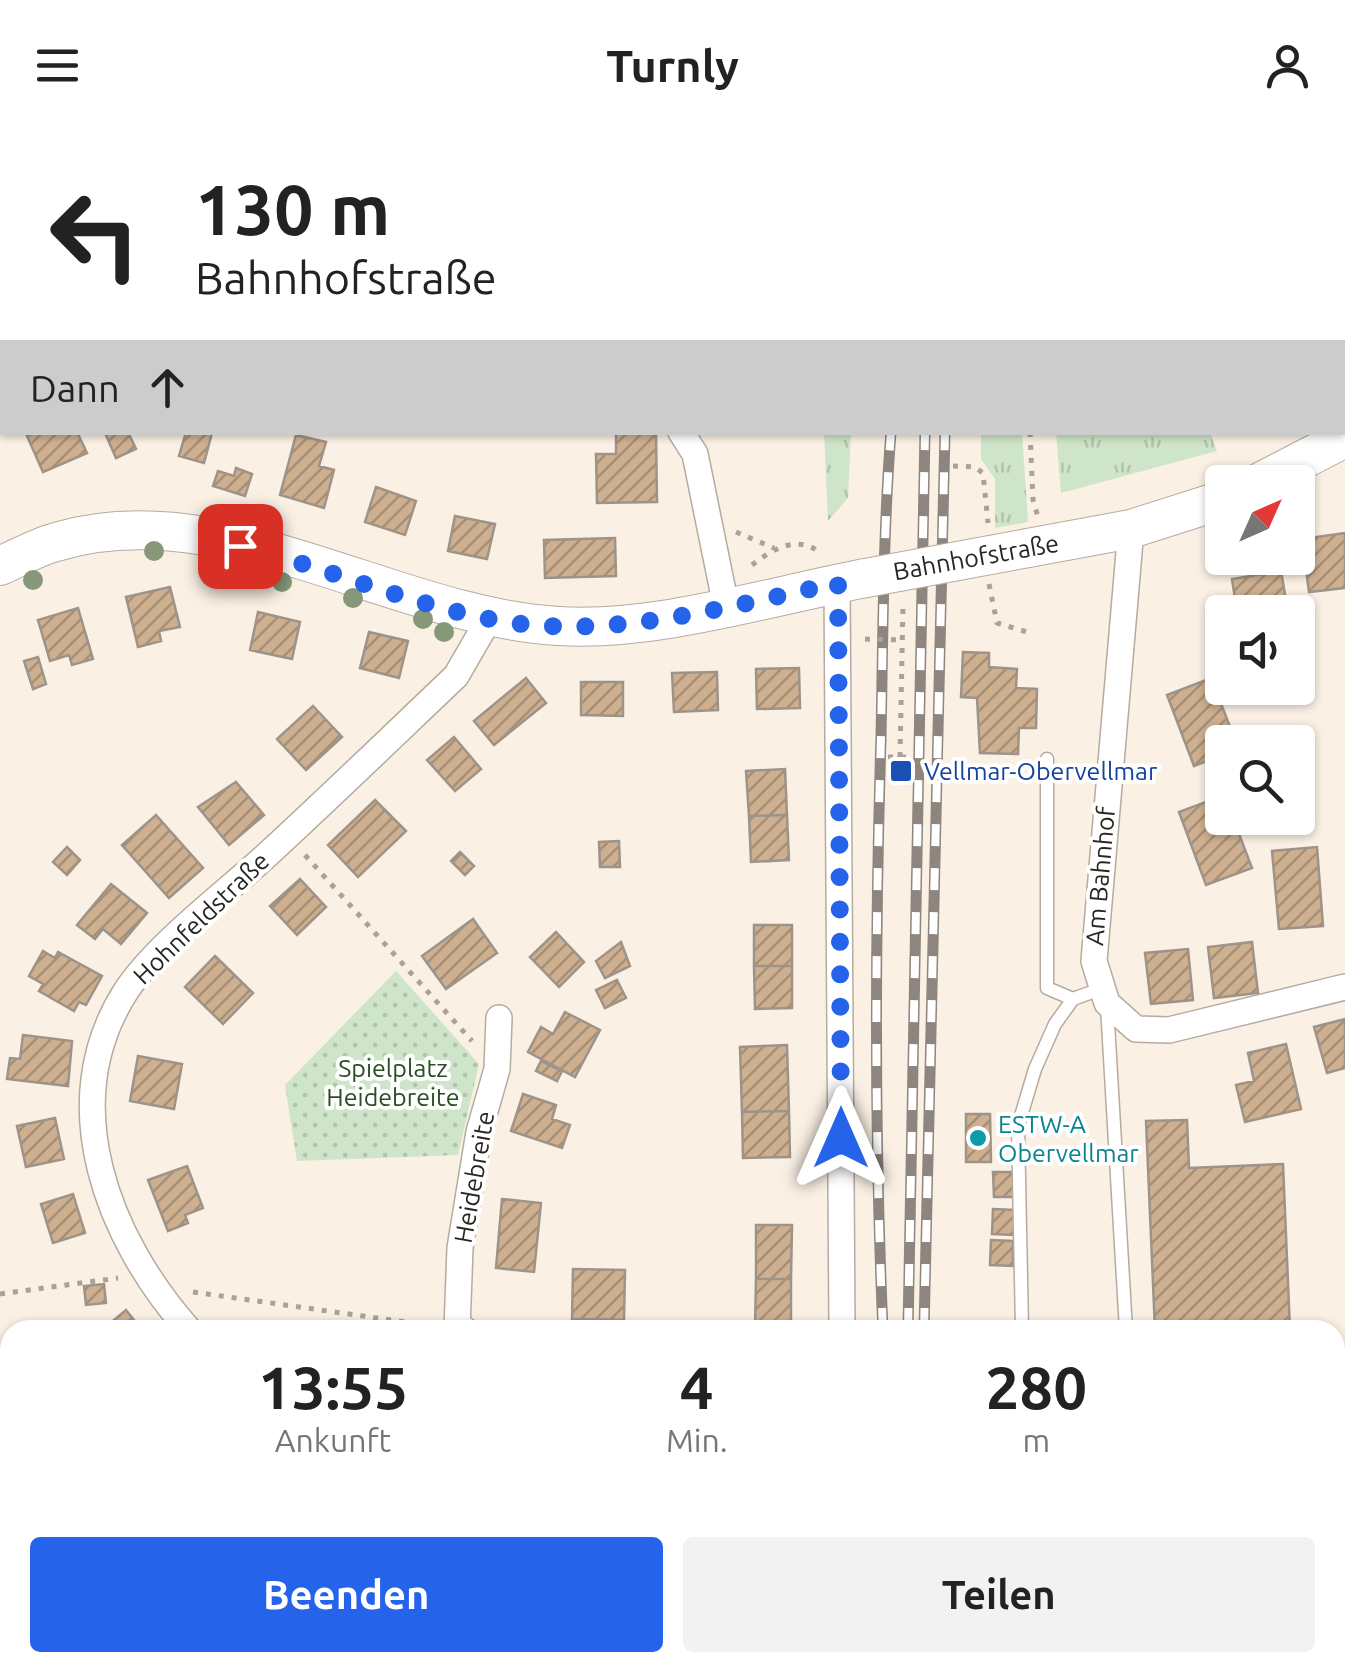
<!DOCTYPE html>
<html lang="de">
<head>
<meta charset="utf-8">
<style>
	:root { --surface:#fff; --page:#f2f2f2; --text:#222; --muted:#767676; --accent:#2563eb }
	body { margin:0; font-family:Ubuntu,sans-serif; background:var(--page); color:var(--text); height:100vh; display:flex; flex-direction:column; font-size:38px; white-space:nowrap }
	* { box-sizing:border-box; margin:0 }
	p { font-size:32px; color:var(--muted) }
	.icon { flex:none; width:55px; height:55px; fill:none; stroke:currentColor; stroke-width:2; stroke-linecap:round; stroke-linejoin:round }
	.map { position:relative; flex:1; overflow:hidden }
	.panel { position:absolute; left:0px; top:1190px; width:1345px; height:352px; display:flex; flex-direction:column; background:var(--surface); border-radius:30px 30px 0 0; box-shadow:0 2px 8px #0004 }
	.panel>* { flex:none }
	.guide { position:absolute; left:0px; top:0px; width:1345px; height:305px; box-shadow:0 2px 8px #0004; background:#fff; color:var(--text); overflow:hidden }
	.needle { width:65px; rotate:45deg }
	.tools { position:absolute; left:1205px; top:335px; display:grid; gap:20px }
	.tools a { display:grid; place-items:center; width:110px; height:110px; border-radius:10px; background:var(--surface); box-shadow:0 2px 8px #0004; font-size:50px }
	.pin { position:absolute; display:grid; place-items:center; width:85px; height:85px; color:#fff; margin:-42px; border-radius:20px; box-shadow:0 5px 15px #0006 }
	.me { position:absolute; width:110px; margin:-55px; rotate:0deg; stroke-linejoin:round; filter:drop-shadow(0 0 8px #0008) }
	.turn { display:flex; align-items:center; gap:35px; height:210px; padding:0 30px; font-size:45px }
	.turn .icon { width:130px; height:130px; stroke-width:2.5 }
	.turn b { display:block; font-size:70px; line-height:85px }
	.then { display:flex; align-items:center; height:95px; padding:0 30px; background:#0003; gap:20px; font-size:38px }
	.eta { display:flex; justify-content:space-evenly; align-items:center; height:170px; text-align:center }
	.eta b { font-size:60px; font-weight:700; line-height:70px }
	.button { display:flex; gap:20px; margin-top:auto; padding:20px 30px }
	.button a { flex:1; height:115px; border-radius:10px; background:var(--accent); color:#fff; font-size:40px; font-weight:700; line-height:115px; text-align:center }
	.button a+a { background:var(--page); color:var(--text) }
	header { display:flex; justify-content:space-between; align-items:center; height:130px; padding:0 30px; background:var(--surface); font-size:45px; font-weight:700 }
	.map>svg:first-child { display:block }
	.grass { fill:url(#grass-tufts) }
	.park { fill:url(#park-dots) }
	.building { fill:url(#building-hatch); stroke:#9e9388; stroke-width:2.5 }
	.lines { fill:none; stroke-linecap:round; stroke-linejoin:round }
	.service-casing { stroke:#b6ab9f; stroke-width:15 }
	.minor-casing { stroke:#b6ab9f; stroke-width:28 }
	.secondary-casing { stroke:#b6ab9f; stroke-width:40 }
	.path { stroke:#aaa299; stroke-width:5; stroke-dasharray:5 8; stroke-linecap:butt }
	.service { stroke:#fff; stroke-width:12 }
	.minor { stroke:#fff; stroke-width:25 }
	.secondary { stroke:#fff; stroke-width:38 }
	.rail-casing { stroke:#8d857e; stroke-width:11 }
	.rail { stroke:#fff; stroke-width:8; stroke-dasharray:22; stroke-linecap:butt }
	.secondary-bridge-casing { stroke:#b6ab9f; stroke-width:40; stroke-linecap:butt }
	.path-bridge { stroke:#aaa299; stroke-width:5; stroke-dasharray:5 8; stroke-linecap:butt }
	.secondary-bridge { stroke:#fff; stroke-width:38 }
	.tree { fill:#879779 }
	.route { stroke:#2563eb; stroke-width:18; stroke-dasharray:0 32.4 }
	.transit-dot { fill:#1a4fb4; stroke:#fff; stroke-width:4 }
	.culture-dot { fill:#0f9aa8; stroke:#fff; stroke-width:4 }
	.labels { text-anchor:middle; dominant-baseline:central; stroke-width:8; stroke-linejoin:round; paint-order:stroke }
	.street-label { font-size:25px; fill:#292521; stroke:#fff }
	.transit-label { font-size:25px; fill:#164399; stroke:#fff; text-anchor:start }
	.park-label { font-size:25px; fill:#284e21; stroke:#fff }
	.culture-label { font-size:25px; fill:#0d838f; stroke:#fff; text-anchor:start }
</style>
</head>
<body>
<header><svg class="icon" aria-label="menu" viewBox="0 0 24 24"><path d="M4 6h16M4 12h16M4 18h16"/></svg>Turnly<svg class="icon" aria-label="person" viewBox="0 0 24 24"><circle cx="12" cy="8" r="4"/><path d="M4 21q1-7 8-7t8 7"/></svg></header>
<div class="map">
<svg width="1345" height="1541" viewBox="0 0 1345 1541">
	<defs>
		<pattern id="grass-tufts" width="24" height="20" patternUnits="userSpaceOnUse" patternTransform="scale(2.5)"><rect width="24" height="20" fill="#cee5c9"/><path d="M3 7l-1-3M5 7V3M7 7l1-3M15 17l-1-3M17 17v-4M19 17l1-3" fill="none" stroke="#b1c4ac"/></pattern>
		<pattern id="park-dots" width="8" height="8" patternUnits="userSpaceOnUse" patternTransform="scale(2.5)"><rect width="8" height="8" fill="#cee5c9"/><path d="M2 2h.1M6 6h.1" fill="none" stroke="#b1c4ac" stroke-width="1.8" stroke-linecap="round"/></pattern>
		<pattern id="building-hatch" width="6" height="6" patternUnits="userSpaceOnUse" patternTransform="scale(2.5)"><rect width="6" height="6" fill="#ceb091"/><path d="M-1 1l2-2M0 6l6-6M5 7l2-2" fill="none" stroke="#a78f76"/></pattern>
	</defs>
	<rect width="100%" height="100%" fill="#fbf0e4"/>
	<!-- grass -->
	<path class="grass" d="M824,303H851L848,368L828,391Z
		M981,303H1022L1028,392L995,398V349L981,329Z
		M1056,303H1210L1217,321L1061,363Z"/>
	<!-- park -->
	<path class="park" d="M396,841L479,934L458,1025L297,1031L285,955Z"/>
	<!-- building -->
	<path class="building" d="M36,302H77L87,323L43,342L27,306Z
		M128,302L136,319L116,328L105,303Z
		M186,302L212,303L204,333L179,326Z
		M616,302H656L657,372L597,373L596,324H616Z
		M296,305L326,312L319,336L334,340L324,378L280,365Z
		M236,338L252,344L245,366L213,356L218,341L234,346Z
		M376,357L416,371L405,405L365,392Z
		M455,386L495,394L487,429L448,421Z
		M1345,403V458L1309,462L1302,409Z
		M615,408L616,446L545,448L544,410Z
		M1281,441L1288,482H1237L1232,449Z
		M170,457L180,497L159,501L161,511L138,517L126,467Z
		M78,478L93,529L72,535L69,525L50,531L38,490Z
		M258,482L300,492L292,529L250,520Z
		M369,502L408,511L399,548L360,538Z
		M963,522L989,523V537L1017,539L1016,558L1037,559L1036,598H1019L1018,624L980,623L977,568L961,567Z
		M38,527L46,554L33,559L24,531Z
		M799,538L800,578L757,579L756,539Z
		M717,542L718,580L674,582L672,543Z
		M526,548L546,573L494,615L474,591Z
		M1211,548L1236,612H1222V625L1194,636L1167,565Z
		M581,552H623V586L581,585Z
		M313,576L342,607L306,640L277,609Z
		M454,607L481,639L455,661L427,630Z
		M785,639L787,685L749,686L746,641Z
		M236,652L264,685L229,715L198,677Z
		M1222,666V688H1233L1252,738L1206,755L1179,682Z
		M375,670L406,701L358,747L328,715Z
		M156,685L203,738L169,768L122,715Z
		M787,685L789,730L751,732L749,686Z
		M619,711L620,737H600L599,712Z
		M67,717L80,730L67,745L53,732Z
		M1317,717L1323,796L1279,799L1272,721Z
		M460,722L474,736L465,745L451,731Z
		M300,749L326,777L297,805L270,776Z
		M111,754L147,783L121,814L103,799L95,809L77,795Z
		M473,789L497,823L446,859L422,826Z
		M754,795H792V836H754Z
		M556,802L584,832L559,857L530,827Z
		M621,812L630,836L605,848L596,831Z
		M1252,812L1258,863L1214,868L1208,817Z
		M1188,819L1193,870L1151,874L1145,823Z
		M43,821L55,828L58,822L102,846L86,875L79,872L74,881L39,861L43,854L29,846Z
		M215,826L253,863L223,894L185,857Z
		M754,836H792V878L755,879Z
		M617,850L626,868L605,878L596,860Z
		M565,882L600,900L575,947L528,922L541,897L553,904Z
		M1345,889V938L1327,943L1314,897Z
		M23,905L72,911L68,956L7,949L10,928L20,929Z
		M1286,914L1301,979L1245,992L1236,955L1254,951L1248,923Z
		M787,915L789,981L742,982L740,917Z
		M138,926L182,934L174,979L130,971Z
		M541,931L562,941L557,951L536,941Z
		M523,964L556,975L552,989L570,995L562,1018L511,1001Z
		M789,981L790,1027L743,1028L742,982Z
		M966,984H990L991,1032H966Z
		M55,988L64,1029L26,1037L17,996Z
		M1187,990L1189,1038L1283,1034L1290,1200H1155L1146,991Z
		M187,1036L203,1078L185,1085L188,1093L168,1101L148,1050Z
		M993,1042H1015L1016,1067H994Z
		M73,1064L85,1103L53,1113L41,1074Z
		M502,1069L541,1073L534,1142L496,1138Z
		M993,1079L1015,1080L1014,1105L992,1104Z
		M756,1095H792L791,1149H756Z
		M991,1110L1013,1111V1136L990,1135Z
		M573,1139L625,1140L624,1190L572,1189Z
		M756,1149H791V1196H755Z
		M104,1154L106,1173L86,1175L84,1156Z
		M126,1180L142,1200H102Z
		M0,1297L10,1307V1324L0,1334Z
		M1345,1488V1539L1333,1536Z
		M51,1532L55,1541H15L12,1534Z
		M368,1532H404L407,1541H372Z
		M527,1532L530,1541H486L483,1533Z
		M1116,1532H1175L1173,1541H1113Z
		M1224,1532H1285L1283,1541H1222Z"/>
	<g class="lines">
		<defs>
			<path id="service" d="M1047,629V858L1073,869L1103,858
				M1107,876L1126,1200
				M1022,1200L1018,996L1035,939L1055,894L1073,869"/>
			<path id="minor" d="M483,0L485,2
				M681,302L695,324L726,476
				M1131,399L1094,831L1107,873L1136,899L1169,900L1345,857
				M837,453L842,1200
				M189,1200C108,1109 54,973 126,861C156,815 227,762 268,724C332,665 394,605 456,546L489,489
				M465,1200L457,1199L460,1118L479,1002L497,939L499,888
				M0,1416L10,1426
				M89,1532L93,1541
				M446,1532L450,1541
				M833,1541L834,1532"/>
			<path id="secondary" d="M1260,352L1345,308
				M1028,418L1131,399L1222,370
				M0,436C18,428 37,417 56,412C221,362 394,487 559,496C657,502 770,466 866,448"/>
		</defs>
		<!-- service casing -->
		<use href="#service" class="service-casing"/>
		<!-- minor casing -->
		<use href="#minor" class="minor-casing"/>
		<!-- secondary casing -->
		<use href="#secondary" class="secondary-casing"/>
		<!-- path -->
		<path class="path" d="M1040,2L1041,0
			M1030,302L1033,370L1038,387
			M953,336L975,337L983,343L988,393
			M736,402L774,418
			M752,435C774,418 798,404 822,424
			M989,454L997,493L1027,502
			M888,627H914
			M900,627L903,475
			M305,725L472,911
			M193,1162L434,1196
			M0,1164L118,1148"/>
		<!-- service -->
		<use href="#service" class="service"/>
		<!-- minor -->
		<use href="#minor" class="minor"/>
		<!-- secondary -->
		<use href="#secondary" class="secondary"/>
		<defs>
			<path id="rail" d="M908,2V0
				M932,2V0
				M952,2V0
				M883,1200C874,1002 875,805 881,607C883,505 883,404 891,302
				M908,1200L925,302
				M924,1200L945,302
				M901,1532L902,1541
				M946,1532V1541
				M918,1541V1532"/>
		</defs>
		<!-- rail casing -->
		<use href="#rail" class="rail-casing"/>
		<!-- rail -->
		<use href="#rail" class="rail"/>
		<defs>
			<path id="secondary-bridge" d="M866,448L1028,418"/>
		</defs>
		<!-- secondary-bridge casing -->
		<use href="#secondary-bridge" class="secondary-bridge-casing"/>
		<!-- path-bridge -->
		<path class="path-bridge" d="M865,509L902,510"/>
		<!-- secondary-bridge -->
		<use href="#secondary-bridge" class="secondary-bridge"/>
	</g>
	<!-- trees -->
	<g class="tree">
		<circle cx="154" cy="421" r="10"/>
		<circle cx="219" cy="431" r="10"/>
		<circle cx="33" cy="450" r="10"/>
		<circle cx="282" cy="452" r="10"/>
		<circle cx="353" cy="468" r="10"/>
		<circle cx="423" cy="489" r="10"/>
		<circle cx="444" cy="502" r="10"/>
	</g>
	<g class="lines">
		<!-- route -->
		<path class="route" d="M240,416C323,436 405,473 490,489C605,512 725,477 838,453L841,1008"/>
	</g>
	<!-- markers -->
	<rect class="transit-dot" x="889" y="629" width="24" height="24" rx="5"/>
	<circle class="culture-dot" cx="978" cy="1008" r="10"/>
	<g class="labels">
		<!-- street labels -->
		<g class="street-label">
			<text transform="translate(976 427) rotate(-10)">Bahnhofstraße</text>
			<text transform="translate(1100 746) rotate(-85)">Am Bahnhof</text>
			<text transform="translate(201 788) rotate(-44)">Hohnfeldstraße</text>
			<text transform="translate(474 1047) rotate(-80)">Heidebreite</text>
		</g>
		<!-- transit labels -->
		<g class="transit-label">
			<text x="924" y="641">Vellmar-Obervellmar</text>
		</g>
		<!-- park labels -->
		<g class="park-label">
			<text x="393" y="938">Spielplatz<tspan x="393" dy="29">Heidebreite</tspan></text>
		</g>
		<!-- culture labels -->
		<g class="culture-label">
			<text x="998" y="994">ESTW-A<tspan x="998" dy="29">Obervellmar</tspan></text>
		</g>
	</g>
</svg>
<div class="tools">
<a><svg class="needle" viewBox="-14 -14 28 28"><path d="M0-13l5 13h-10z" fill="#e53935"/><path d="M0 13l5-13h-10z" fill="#767676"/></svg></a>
<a><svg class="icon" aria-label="sound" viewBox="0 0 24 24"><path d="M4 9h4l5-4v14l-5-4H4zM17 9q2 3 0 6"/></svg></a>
<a><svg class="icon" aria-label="search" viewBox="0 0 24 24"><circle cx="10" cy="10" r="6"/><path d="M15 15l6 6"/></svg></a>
</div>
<div class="pin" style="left:240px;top:416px;background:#d93025"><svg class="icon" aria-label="arrive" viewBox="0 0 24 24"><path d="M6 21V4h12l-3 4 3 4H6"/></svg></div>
<svg class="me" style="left:841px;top:1008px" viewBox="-20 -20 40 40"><path d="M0-17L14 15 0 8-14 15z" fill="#2563eb" stroke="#fff" stroke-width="4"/></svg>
<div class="guide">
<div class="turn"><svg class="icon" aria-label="left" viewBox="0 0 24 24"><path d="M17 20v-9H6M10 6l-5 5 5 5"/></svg><div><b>130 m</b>Bahnhofstraße</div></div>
<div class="then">Dann<svg class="icon" aria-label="ahead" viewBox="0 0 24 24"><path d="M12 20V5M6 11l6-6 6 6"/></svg></div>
</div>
<section class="panel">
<div class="eta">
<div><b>13:55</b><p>Ankunft</p></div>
<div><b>4</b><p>Min.</p></div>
<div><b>280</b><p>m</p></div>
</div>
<div class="button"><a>Beenden</a><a>Teilen</a></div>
</section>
</div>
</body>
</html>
